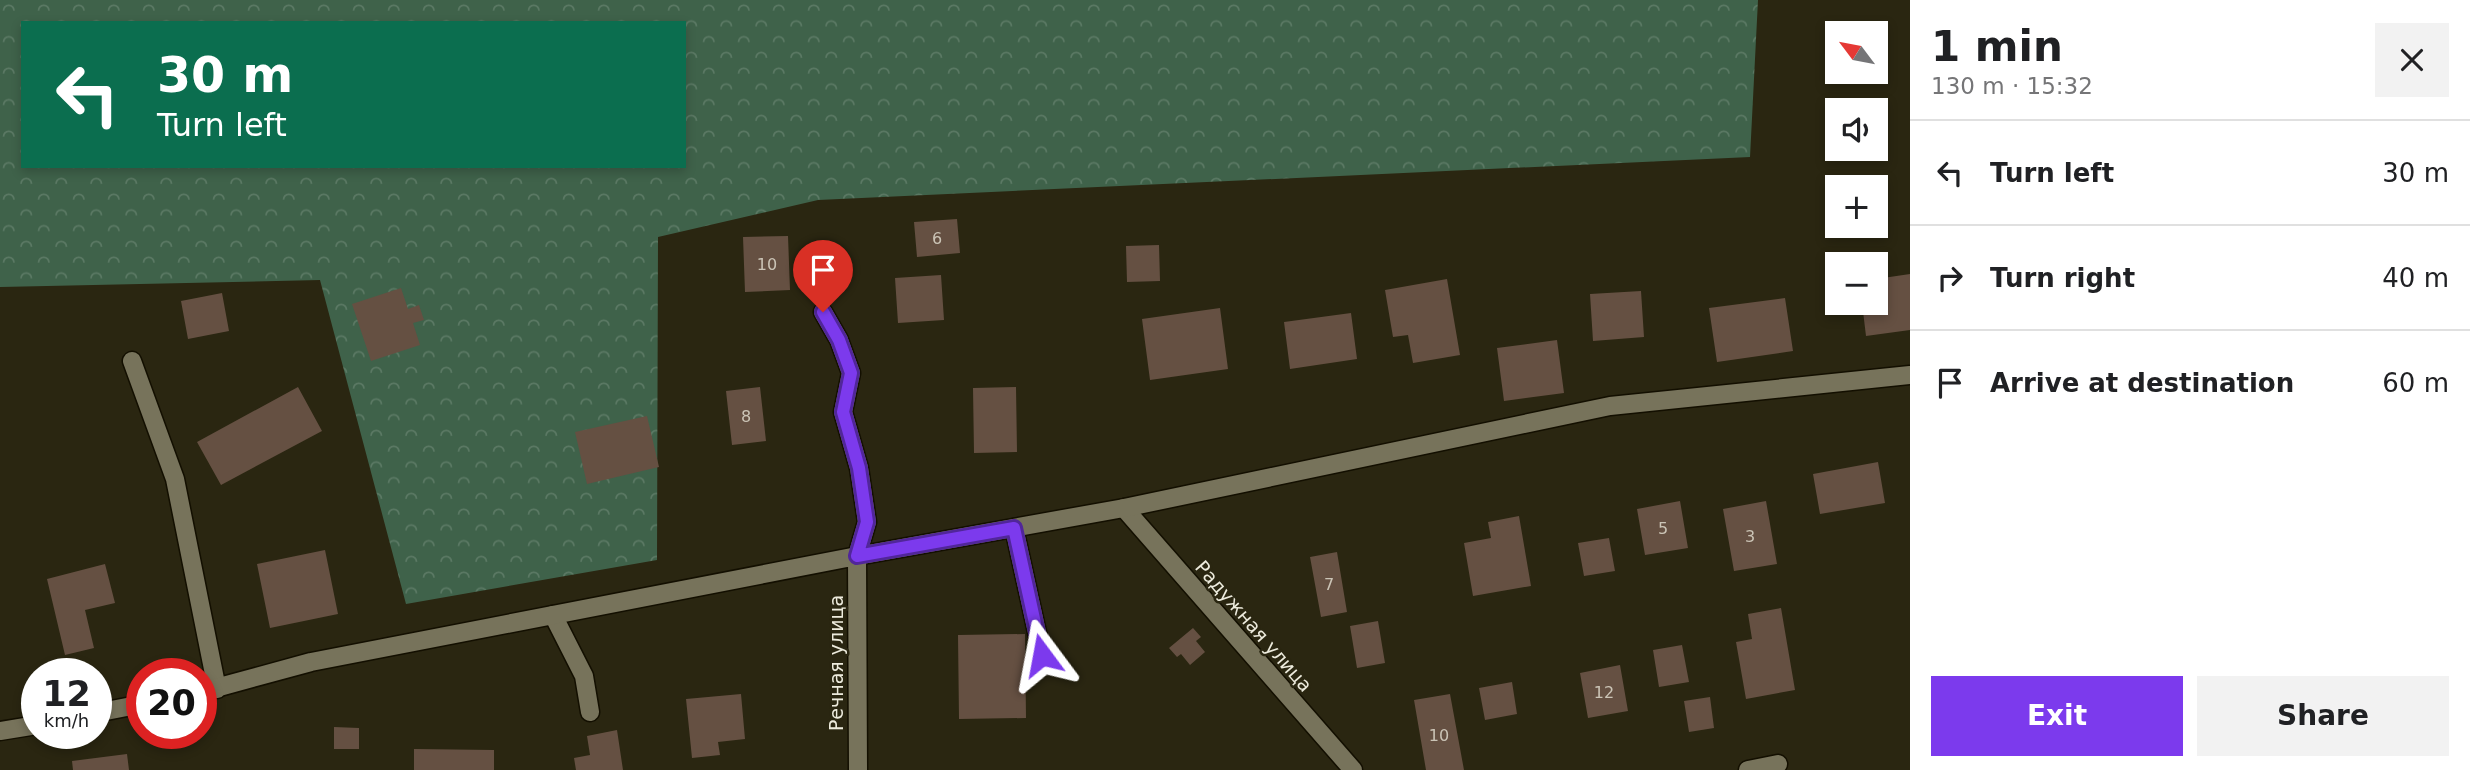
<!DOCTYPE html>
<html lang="en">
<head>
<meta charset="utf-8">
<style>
	:root { --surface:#fff; --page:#f2f2f2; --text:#202124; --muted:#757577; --line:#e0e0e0; --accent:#7c3aed }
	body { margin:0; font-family:"DejaVu Sans",sans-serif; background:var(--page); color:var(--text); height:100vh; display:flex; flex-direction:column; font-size:26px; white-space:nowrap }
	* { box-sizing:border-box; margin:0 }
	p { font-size:23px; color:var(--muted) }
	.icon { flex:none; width:38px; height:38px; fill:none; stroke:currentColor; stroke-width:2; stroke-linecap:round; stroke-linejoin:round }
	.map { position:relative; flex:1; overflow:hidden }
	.panel { display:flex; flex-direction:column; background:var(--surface); width:560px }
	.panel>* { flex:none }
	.banner { position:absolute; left:21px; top:21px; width:665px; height:147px; border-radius:0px; box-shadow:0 4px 10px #0003; background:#0b6e4f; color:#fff; overflow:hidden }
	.needle { width:46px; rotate:302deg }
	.buttons { position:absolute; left:1825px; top:21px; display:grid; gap:14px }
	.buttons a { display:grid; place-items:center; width:63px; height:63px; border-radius:0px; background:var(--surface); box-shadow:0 4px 10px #0003; font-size:35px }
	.speed { position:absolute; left:21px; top:658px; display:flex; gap:14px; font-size:35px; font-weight:700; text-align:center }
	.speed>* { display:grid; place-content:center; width:91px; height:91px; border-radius:50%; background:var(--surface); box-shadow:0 4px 10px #0003; line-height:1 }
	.speed small { font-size:18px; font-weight:400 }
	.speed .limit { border:10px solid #d22; background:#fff; color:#111 }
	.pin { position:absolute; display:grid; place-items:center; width:60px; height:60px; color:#fff; margin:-72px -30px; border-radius:50% 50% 50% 0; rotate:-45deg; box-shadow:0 0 7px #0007 }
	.pin .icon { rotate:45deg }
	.me { position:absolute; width:77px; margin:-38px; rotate:347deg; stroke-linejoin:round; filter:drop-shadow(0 0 5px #0008) }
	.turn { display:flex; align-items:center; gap:24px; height:147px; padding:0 21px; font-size:32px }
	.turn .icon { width:91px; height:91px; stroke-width:2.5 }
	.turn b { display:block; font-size:49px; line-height:60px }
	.round { display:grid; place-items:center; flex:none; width:74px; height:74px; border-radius:0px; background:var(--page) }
	.overview { display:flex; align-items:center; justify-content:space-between; height:119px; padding:0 21px }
	h1 { font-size:42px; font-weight:700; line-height:52px }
	.action { display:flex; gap:14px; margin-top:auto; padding:14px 21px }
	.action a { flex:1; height:80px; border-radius:0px; background:var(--accent); color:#fff; font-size:28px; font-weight:700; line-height:80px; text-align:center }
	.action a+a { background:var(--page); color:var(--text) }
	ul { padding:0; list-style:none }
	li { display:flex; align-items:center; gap:21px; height:105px; padding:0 21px; border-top:2px solid var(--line) }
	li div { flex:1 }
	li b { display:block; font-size:26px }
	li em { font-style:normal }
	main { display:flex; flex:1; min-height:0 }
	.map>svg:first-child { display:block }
	.forest { fill:url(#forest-crowns); fill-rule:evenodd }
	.building { fill:#655042 }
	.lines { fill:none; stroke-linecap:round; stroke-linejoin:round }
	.service-casing { stroke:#130f00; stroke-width:21 }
	.minor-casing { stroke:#130f00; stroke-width:21 }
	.service { stroke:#77735b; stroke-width:18 }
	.minor { stroke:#77735b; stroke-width:18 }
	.route-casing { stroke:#51269a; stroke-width:18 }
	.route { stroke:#7c3aed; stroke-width:12 }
	.labels { text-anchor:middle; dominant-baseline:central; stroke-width:5; stroke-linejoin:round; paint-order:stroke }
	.number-label { font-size:16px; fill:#cbc4b6 }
	.street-label { font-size:19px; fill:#edebdd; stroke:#2a2611 }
</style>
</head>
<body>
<main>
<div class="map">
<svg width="1910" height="770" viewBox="0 0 1910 770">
	<defs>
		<pattern id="forest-crowns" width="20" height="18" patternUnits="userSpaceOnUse" patternTransform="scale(1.75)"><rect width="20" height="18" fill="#3f624a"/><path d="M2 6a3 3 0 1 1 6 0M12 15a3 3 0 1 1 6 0" fill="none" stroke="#5b7964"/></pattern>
	</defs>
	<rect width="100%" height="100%" fill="#2a2611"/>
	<!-- forest -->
	<path class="forest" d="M0,0H1758L1750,157L818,200L658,237L657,560L406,604L320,280L0,287ZM23,23H684V166H23Z"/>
	<!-- building -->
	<path class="building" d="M957,219L960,253L917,257L914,222Z
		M788,236L790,290L745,292L743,237Z
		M1159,245L1160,281L1127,282L1126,246Z
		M1910,274V330L1866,336L1862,303H1876V279Z
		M941,275L944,320L898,323L895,278Z
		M1447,279L1460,355L1413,363L1408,335L1393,337L1385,290Z
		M401,288L408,309L419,305L424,320L413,323L420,345L371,361L352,304Z
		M1641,291L1644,337L1593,341L1590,294Z
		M222,293L229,331L188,339L181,301Z
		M1785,298L1793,351L1717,362L1709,308Z
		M1220,308L1228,369L1150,380L1142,319Z
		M1351,313L1357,359L1290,369L1284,322Z
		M1557,340L1564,393L1504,401L1497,348Z
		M298,387L322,431L221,485L197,442Z
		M760,387L766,441L732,445L726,391Z
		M1016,387L1017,452L974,453L973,388Z
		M647,416L659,467L587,484L575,432Z
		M1878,462L1885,503L1820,514L1813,474Z
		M1680,501L1688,548L1645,555L1637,509Z
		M1766,501L1777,564L1734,571L1723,509Z
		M1519,516L1531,586L1473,596L1464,543L1491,538L1488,522Z
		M1609,538L1615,571L1584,576L1578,543Z
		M325,550L338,614L270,628L257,564Z
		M1337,552L1347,612L1321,617L1310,557Z
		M105,564L115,603L85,610L94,648L65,655L47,579Z
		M1781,608L1795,690L1746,699L1736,642L1752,639L1748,614Z
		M1378,621L1385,663L1357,668L1350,626Z
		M1193,628L1201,637L1196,641L1205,652L1190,665L1181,654L1177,657L1169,648Z
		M1025,634L1026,718L959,719L958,635Z
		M1682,645L1689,682L1659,687L1653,650Z
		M1620,665L1628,711L1588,718L1580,673Z
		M1512,682L1517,714L1485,720L1479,688Z
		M741,694L745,739L718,742L720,755L692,758L686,699Z
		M1450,694L1464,770H1426L1414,700Z
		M1710,697L1714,728L1689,732L1684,701Z
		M334,727L359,728V749H334Z
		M617,730L623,770H576L574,758L590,755L587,736Z
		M414,749L494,750V770H414Z
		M127,754L129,770H73L72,761Z"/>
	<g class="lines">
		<defs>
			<path id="service" d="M823,312L839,340L851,373L843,412L859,468L867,522L857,556
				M132,361L175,479L217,689
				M1124,508L1353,770
				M1014,528L1042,655
				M553,615L584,676L590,712
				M1748,770L1778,764"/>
			<path id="minor" d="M857,556L858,770
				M201,692L311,662L857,556L1124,508L1610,406L1910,375
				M96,713L142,704
				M0,731L37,725"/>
		</defs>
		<!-- service casing -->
		<use href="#service" class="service-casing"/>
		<!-- minor casing -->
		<use href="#minor" class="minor-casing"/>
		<!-- service -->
		<use href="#service" class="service"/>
		<!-- minor -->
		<use href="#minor" class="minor"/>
	</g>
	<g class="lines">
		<defs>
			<path id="route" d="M823,312L839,340L851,373L843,412L859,468L867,522L857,556L1014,528L1042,655"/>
		</defs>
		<!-- route casing -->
		<use href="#route" class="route-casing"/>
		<!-- route -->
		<use href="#route" class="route"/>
	</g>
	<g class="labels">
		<!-- number labels -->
		<g class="number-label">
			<text x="937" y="238">6</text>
			<text x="767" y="264">10</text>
			<text x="746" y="416">8</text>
			<text x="1663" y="528">5</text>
			<text x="1750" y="536">3</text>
			<text x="1329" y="584">7</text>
			<text x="1604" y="692">12</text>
			<text x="1439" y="735">10</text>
		</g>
		<!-- street labels -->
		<g class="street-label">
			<text transform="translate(1254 626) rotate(49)">Радужная улица</text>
			<text transform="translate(836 663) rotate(-90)">Речная улица</text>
		</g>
	</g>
</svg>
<div class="buttons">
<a><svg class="needle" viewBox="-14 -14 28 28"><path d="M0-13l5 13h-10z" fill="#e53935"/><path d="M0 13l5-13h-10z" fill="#757577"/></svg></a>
<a><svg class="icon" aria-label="sound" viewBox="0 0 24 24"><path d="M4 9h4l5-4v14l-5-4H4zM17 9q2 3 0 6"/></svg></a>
<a>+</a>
<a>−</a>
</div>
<div class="speed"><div>12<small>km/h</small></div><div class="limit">20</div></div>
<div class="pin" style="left:823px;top:312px;background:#d93025"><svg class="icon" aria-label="arrive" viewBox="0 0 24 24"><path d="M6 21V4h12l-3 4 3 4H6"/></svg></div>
<svg class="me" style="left:1042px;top:655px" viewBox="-20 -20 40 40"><path d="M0-17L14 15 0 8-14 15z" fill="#7c3aed" stroke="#fff" stroke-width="4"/></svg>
<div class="banner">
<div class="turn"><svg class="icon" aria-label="left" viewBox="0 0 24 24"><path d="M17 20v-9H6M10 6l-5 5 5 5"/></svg><div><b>30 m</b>Turn left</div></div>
</div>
</div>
<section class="panel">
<div class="overview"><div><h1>1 min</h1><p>130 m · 15:32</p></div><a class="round"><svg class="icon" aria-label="close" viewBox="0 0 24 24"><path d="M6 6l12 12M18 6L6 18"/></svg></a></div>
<ul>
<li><svg class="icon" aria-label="left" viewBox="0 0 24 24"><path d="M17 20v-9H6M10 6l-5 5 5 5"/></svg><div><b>Turn left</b></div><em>30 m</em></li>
<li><svg class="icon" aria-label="right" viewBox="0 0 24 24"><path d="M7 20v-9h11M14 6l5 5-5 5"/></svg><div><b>Turn right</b></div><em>40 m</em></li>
<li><svg class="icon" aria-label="arrive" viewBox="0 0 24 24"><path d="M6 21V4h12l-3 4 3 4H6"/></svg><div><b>Arrive at destination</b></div><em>60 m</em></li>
</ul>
<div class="action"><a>Exit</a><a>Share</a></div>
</section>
</main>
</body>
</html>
